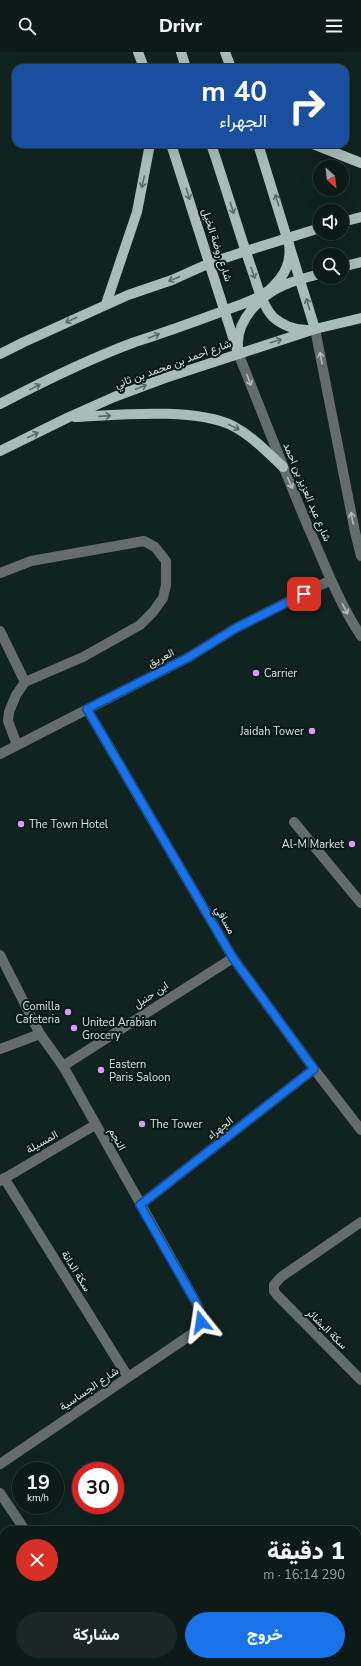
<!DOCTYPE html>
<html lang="ar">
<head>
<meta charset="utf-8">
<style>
	:root { --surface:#0c1a18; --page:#1a2725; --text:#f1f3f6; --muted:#9aa1a2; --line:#2c3837; --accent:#1a73e8 }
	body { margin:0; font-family:"Nunito Sans",Vazirmatn,sans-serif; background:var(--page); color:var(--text); direction:rtl; height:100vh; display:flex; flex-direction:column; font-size:15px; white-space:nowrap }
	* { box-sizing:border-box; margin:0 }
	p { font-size:13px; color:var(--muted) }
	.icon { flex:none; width:22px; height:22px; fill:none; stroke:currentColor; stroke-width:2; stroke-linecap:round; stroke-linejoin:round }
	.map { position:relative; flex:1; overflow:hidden; direction:ltr }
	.sheet { position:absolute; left:0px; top:1474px; width:361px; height:140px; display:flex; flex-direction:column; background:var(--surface); border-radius:12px 12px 0 0; box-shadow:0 4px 16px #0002,0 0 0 1px var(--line); direction:rtl }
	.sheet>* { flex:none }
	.banner { position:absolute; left:12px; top:12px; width:337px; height:84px; border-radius:12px; box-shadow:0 4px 16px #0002,0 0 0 1px var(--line); direction:rtl; background:#1a4fa0; color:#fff; overflow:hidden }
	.needle { width:26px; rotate:153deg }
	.fabs { position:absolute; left:313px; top:108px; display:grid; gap:8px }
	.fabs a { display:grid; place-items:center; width:36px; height:36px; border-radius:50%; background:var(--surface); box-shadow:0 4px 16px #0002,0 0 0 1px var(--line); font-size:20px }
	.speed { position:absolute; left:12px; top:1410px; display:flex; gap:8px; font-size:20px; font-weight:700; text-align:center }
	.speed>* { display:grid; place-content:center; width:52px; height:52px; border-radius:50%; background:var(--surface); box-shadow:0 4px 16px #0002,0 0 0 1px var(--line); line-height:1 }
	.speed small { font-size:10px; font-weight:400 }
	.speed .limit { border:6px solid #d22; background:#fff; color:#111 }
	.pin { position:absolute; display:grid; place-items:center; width:34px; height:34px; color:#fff; margin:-17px; border-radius:8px; box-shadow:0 2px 6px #0006 }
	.me { position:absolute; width:44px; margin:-22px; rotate:345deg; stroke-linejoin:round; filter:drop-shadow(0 0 3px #0008) }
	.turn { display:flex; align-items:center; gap:14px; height:84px; padding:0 16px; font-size:18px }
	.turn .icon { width:52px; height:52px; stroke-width:2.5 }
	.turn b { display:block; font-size:28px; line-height:34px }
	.round { display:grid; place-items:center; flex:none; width:42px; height:42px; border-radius:21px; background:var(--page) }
	.head { display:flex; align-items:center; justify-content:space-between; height:68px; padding:0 16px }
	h1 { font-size:24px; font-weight:800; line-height:30px }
	.action { display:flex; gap:8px; margin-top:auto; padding:8px 16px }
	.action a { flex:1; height:46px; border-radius:24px; background:var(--accent); color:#fff; font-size:16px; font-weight:800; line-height:46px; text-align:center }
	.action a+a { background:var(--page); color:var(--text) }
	header { display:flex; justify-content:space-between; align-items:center; height:52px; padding:0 16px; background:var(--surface); font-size:18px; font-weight:800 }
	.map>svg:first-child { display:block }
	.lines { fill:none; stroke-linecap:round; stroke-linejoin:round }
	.minor { stroke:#646d6b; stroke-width:10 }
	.major { stroke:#a9bcb8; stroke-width:10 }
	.oneway { stroke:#586b68 }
	.oneway2 { stroke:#b1bcba }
	.route-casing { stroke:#114b97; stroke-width:10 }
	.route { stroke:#1a73e8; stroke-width:7 }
	.poi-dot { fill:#db9af6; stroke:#071a17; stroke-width:1.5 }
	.labels { text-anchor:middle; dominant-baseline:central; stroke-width:4; stroke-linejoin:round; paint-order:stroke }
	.street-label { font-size:11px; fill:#dbe7e4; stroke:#071a17 }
	.poi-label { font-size:11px; fill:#dbe7e4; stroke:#071a17; text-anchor:start }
</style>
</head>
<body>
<header><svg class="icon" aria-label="menu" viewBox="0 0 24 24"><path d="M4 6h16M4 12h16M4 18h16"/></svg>Drivr<svg class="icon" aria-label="search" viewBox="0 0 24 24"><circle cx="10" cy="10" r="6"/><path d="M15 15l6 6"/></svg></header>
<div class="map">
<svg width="361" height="1614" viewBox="0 0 361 1614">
	<rect width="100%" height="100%" fill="#102320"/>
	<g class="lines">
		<!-- minor -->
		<path class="minor" d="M315,277L355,480L361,504
			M238,301C262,360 284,418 309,477C325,513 339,551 361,584
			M0,521L31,509L144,489L155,495L166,509V533L163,546L153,560L140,573L83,605L25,630L16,643L9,660L8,669L17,693
			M0,579L25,630
			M87,657L233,906L314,1017L361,1078
			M0,702L189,605L236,576L331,528
			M294,770L361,851
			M0,903L40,982L63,1014L198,1254C202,1266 201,1273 192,1282L0,1412
			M0,997L40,982
			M63,1014L233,906
			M4,1126L128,1325
			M0,1129L95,1073
			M140,1153L314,1017
			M361,1170L281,1225L274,1233V1239L277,1243L361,1328
			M0,1441L25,1478
			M357,1493L361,1489
			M120,1610L123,1614
			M253,1614L257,1610"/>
		<!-- major -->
		<path class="major" d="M138,0L144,16
			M181,0L186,16
			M225,0L231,16
			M171,92L238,301
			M211,92C225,133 237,174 251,215C257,231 261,252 273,265C282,273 295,278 307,278
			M258,92L315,277
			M313,92L361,111
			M342,170L361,165
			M342,215L361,210
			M106,252L137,160L150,92
			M238,294C236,268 262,242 284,233C296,228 308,225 320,222
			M0,302L24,290L128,243L172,228L210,211L246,199L320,176
			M0,352C44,329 89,307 135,290C163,281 191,271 218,261C235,254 254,250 268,239C286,224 293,208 288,186
			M75,365C117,363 195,355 233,374C252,384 267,400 283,415
			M0,399L67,366L114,345L165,326L315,277L361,266"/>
	</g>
	<!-- one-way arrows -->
	<defs><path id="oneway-shaft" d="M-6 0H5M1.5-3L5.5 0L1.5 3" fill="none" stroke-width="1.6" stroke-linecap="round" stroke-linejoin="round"/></defs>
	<g class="oneway">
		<use href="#oneway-shaft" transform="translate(143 130) rotate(102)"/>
		<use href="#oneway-shaft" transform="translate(188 142) rotate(73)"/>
		<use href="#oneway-shaft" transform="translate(277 148) rotate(-107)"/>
		<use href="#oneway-shaft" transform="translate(232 156) rotate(72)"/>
		<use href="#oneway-shaft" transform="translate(253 221) rotate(71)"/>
		<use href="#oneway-shaft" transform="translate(174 227) rotate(158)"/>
		<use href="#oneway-shaft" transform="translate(308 252) rotate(-106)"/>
		<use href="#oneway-shaft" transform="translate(71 268) rotate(155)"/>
		<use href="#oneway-shaft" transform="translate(154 284) rotate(-20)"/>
		<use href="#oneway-shaft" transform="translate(276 289) rotate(-17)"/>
		<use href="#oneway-shaft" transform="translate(35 335) rotate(-26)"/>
		<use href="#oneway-shaft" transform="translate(141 335) rotate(-21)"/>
		<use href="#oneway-shaft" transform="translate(105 364) rotate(-4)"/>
		<use href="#oneway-shaft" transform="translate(234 375) rotate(26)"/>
		<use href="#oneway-shaft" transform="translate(33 383) rotate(-26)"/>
	</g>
	<g class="oneway2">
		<use href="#oneway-shaft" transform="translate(321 306) rotate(-101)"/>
		<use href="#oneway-shaft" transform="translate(249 328) rotate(69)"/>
		<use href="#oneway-shaft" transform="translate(290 431) rotate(67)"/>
		<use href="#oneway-shaft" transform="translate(352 466) rotate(-101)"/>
		<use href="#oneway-shaft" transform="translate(345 557) rotate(63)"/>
	</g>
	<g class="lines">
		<defs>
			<path id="route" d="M201,1270V1261L198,1254L140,1153L314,1017L233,906L87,657L189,605L236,576L304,542"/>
		</defs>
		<!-- route casing -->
		<use href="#route" class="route-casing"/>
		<!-- route -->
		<use href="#route" class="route"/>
	</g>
	<!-- markers -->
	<g class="poi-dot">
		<circle cx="256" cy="621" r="4"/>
		<circle cx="312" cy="679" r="4"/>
		<circle cx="21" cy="772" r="4"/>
		<circle cx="352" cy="792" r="4"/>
		<circle cx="68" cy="960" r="4"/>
		<circle cx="74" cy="976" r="4"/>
		<circle cx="101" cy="1018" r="4"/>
		<circle cx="142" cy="1072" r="4"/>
	</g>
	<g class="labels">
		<!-- street labels -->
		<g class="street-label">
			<text transform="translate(217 193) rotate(72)">شارع روضة الخيل</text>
			<text transform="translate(173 312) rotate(-20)">شارع أحمد بن محمد بن ثاني</text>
			<text transform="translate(307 440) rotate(67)">شارع عبد العزيز بن احمد</text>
			<text transform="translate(161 606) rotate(-27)">العريق</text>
			<text transform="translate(225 868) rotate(60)">مسافي</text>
			<text transform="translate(151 943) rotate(-33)">ابن حنبل</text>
			<text transform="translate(220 1076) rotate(-38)">الجهراء</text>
			<text transform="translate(117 1087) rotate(61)">النجم</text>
			<text transform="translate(42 1090) rotate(-30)">المسيلة</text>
			<text transform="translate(76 1219) rotate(58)">سكة الدانة</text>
			<text transform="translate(327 1277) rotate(45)">سكة البشائر</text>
			<text transform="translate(89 1337) rotate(-34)">شارع الجساسية</text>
		</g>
		<!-- poi labels -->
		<g class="poi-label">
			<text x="264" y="621">Carrier</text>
			<text x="304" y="679" text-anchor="end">Jaidah Tower</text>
			<text x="29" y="772">The Town Hotel</text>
			<text x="344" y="792" text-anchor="end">Al-M Market</text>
			<text x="60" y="954" text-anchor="end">Comilla<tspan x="60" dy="13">Cafeteria</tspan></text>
			<text x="82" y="970">United Arabian<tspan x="82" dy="13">Grocery</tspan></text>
			<text x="109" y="1012">Eastern<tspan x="109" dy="13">Paris Saloon</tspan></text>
			<text x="150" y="1072">The Tower</text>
		</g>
	</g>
</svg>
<div class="fabs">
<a><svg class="needle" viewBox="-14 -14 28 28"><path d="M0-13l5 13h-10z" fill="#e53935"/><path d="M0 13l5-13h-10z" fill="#9aa1a2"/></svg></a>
<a><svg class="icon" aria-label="sound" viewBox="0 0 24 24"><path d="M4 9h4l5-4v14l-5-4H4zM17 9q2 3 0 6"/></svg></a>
<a><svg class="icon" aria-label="search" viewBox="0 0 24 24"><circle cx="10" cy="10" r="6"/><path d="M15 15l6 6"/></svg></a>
</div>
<div class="speed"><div>19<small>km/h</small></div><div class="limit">30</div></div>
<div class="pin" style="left:304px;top:542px;background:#d93025"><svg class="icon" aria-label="arrive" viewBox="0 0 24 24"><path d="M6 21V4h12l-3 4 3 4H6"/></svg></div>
<svg class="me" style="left:201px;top:1270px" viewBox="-20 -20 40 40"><path d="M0-17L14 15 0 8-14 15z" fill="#1a73e8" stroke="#fff" stroke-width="4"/></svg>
<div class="banner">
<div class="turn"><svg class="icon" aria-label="right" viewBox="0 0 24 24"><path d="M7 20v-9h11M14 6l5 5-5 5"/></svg><div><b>40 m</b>الجهراء</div></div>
</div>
<section class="sheet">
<div class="head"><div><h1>1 دقيقة</h1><p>290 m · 16:14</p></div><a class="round" style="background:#d93025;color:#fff"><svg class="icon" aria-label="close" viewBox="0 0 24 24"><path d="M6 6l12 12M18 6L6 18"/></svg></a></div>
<div class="action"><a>خروج</a><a>مشاركة</a></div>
</section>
</div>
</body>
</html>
